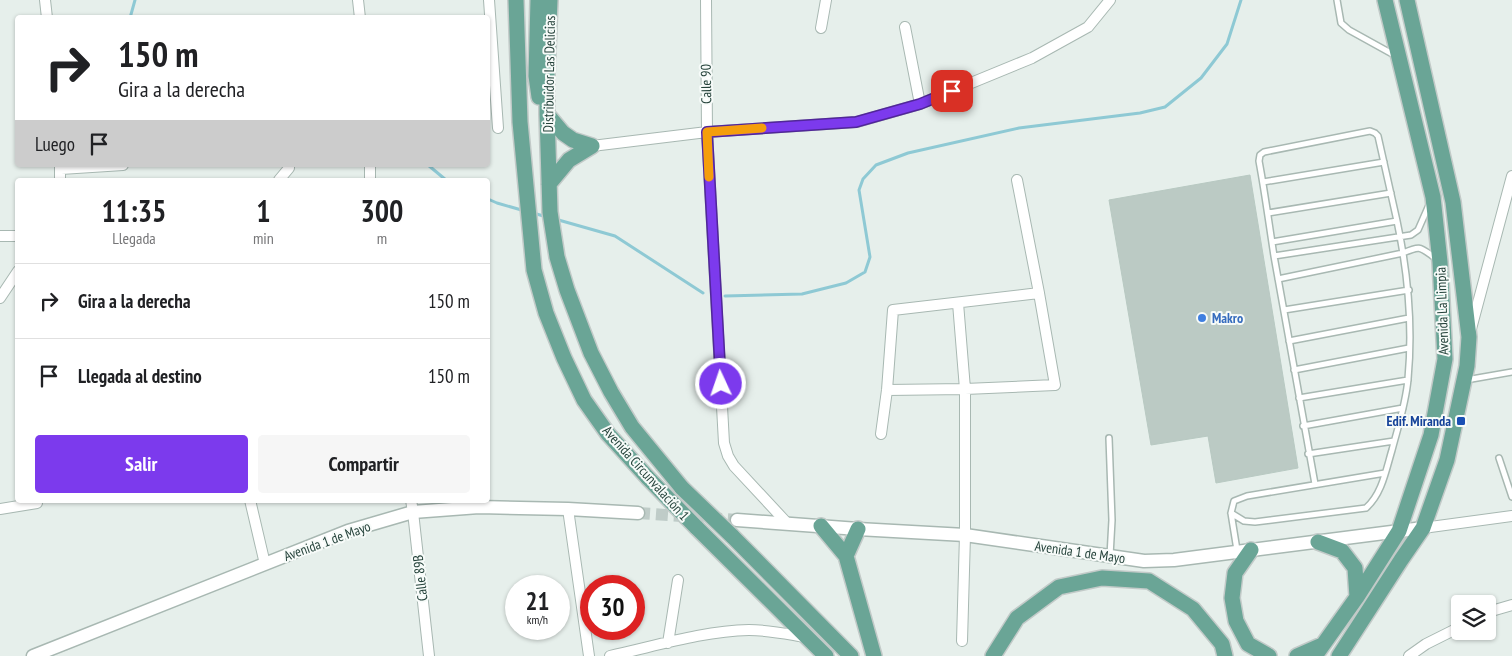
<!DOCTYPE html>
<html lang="es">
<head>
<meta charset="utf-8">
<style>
	:root { --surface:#fff; --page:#f6f6f6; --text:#202124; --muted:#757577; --line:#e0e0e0; --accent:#7c3aed }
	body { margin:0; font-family:"PT Sans Narrow",sans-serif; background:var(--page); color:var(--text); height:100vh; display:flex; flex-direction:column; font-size:19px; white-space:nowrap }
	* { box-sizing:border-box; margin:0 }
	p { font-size:16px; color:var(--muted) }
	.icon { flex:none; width:28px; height:28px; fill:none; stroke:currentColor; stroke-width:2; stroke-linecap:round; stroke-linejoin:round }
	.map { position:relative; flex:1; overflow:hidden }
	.side { position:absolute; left:15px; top:178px; width:475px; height:325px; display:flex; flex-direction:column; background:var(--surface); border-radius:5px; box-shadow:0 1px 4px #0004 }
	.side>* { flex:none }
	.hud { position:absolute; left:15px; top:15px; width:475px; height:152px; border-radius:5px; box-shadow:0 1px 4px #0004; background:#fff; color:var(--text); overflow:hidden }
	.fabs { position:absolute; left:1451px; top:595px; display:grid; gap:10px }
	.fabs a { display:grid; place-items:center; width:45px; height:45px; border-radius:5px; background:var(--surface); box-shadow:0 1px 4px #0004; font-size:25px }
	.speed { position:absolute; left:505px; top:575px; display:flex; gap:10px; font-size:25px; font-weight:700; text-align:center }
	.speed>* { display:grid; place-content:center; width:65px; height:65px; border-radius:50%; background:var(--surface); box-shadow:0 1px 4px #0004; line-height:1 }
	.speed small { font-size:12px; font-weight:400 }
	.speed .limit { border:8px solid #d22; background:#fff; color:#111 }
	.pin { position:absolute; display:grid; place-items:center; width:42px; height:42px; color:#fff; margin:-21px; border-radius:10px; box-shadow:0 2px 8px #0006 }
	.me { position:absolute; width:55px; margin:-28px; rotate:357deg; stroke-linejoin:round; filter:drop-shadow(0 0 4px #0008) }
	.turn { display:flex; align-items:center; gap:18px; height:105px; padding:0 20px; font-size:22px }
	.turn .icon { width:65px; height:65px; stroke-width:2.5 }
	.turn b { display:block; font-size:35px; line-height:42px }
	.then { display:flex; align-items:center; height:48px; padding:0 20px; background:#0003; gap:10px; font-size:19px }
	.eta { display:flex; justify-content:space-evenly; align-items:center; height:85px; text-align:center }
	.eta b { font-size:30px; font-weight:800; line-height:35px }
	.action { display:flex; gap:10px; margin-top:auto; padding:10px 20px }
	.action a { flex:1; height:58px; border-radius:5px; background:var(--accent); color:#fff; font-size:20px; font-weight:800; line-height:58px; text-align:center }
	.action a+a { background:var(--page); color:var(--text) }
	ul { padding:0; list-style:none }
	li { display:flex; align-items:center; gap:15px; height:75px; padding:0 20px; border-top:1px solid var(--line) }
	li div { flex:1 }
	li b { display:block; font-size:19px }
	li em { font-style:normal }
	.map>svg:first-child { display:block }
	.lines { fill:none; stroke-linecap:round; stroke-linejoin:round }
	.stream { stroke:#8ec9d4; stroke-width:3 }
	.building { fill:#bbcac4; stroke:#b8c9c2 }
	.tertiary-tunnel { stroke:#bfccc8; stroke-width:12; stroke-dasharray:12 6; stroke-linecap:butt }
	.service-casing { stroke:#a8b8b2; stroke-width:8 }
	.minor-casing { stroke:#a8b8b2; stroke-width:12 }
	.tertiary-casing { stroke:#a8b8b2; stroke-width:15 }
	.primary-casing { stroke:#c2cac8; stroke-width:18 }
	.service { stroke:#fff; stroke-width:5 }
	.minor { stroke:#fff; stroke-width:10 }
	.tertiary { stroke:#fff; stroke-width:12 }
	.primary { stroke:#6aa596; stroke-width:15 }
	.primary-bridge-casing { stroke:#c2cac8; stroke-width:18; stroke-linecap:butt }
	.primary-bridge { stroke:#6aa596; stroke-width:15 }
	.route-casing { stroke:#51269a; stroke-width:12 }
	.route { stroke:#7c3aed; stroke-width:9 }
	.slow { stroke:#f59e0b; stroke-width:9 }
	.shop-dot { fill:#3f7fe0; stroke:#f7fbf9; stroke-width:2 }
	.transit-dot { fill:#1a4fb4; stroke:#f7fbf9; stroke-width:2 }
	.labels { text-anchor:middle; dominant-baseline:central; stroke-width:4; stroke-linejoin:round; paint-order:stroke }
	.street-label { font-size:14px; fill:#24423a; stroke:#f7fbf9 }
	.shop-label { font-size:14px; font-weight:bold; fill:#366cbe; stroke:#f7fbf9; text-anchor:start }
	.transit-label { font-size:14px; font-weight:bold; fill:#164399; stroke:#f7fbf9; text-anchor:end }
</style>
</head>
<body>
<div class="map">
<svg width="1512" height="656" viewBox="0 0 1512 656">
	<rect width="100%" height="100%" fill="#e6efeb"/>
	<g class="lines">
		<!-- stream -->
		<path class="stream" d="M130,18L135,0
			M428,165L446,180
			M488,199L497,203L525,211
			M533,213L547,217
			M555,219L615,236L703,293
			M725,296L802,294L846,283L865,272L870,257L859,190L863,179L876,165L908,153L1019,128L1140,113L1165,107L1201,78L1227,44L1241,0"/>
	</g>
	<!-- building -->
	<path class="building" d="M1250,175L1298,468L1216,483L1208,436L1151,445L1109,200Z"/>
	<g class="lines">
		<!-- tertiary-tunnel -->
		<path class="tertiary-tunnel" d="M638,513L737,520"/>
		<defs>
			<path id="service" d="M1337,0L1341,23L1349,30L1396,56
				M1263,182L1384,162
				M1268,213L1391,193
				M1272,242L1397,221L1378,136L1375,133L1370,131L1264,152L1260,155L1259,161C1265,193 1269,224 1274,256
				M1278,279L1403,253C1421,245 1420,247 1435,258
				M1284,310L1409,290
				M1289,341L1409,318
				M1294,370L1409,348
				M1466,380L1512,372
				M1299,398L1408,380
				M1303,426L1403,408
				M1109,438L1112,520L1110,556
				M1308,454L1394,441
				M1499,458L1512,497
				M1315,484L1274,256L1411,235L1418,230L1429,205
				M1231,513L1244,521L1255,522L1366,508C1382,494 1386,470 1392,450C1398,427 1406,403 1408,379C1413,326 1408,273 1397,221
				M1237,550L1231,513L1234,501L1247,496L1385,473"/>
			<path id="minor" d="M45,0L47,18
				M358,0L360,18
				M489,0L498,128
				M706,0L707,132L724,443L728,456L734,466L787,523
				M905,27L920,104
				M821,28L826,0
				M592,146L707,132L857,122L920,104L1032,58L1088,27L1110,0
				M61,169L123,165
				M60,180V165
				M279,180L289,168V165
				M370,180V165
				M1017,180L1039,293
				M0,236H18
				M0,298L18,271
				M958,303L965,389V535L962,641
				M1471,329L1512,176
				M881,434L887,390L893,310L1039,293L1055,385L965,389L887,390
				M250,500L265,564
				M411,500L413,512L429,656
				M0,509L37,503
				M568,509L589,656
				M1423,528L1512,516
				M1488,612L1512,605
				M668,643L678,580
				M610,656C656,646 703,631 749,630C769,630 787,634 806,637
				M1409,656L1426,644L1460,627"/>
			<path id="tertiary" d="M737,520L858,529L965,535L1144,561L1174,560L1423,528
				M33,656L348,531L413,512L479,507L568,509L638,513"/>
			<path id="primary" d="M516,0L520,122L534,270L546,313L564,358L584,400L608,434L648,478
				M538,0L536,76L539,97
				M550,0L547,74V114L550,212L557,257L567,290L591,353L611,392L632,427L682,488
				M547,114L563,133L573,140L592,146
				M549,184L569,160L592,146
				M821,526L846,556L874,656
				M696,527L826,656
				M732,536L851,656
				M1318,542L1342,551L1355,568L1357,597
				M1251,550L1235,573L1232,598L1236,621L1248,644L1269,656
				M846,556L858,529
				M993,656L1017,618L1059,587L1102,578L1149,581L1193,609L1222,644L1225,656
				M1297,656L1322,645
				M1315,656L1357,597L1399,531L1431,435L1445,359L1440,262L1433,197L1385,0
				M1339,656L1401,560L1423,528L1447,460L1467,366L1469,337L1453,202L1407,0"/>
		</defs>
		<!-- service casing -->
		<use href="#service" class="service-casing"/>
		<!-- minor casing -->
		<use href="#minor" class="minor-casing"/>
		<!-- tertiary casing -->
		<use href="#tertiary" class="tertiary-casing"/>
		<!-- primary casing -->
		<use href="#primary" class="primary-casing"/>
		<!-- service -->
		<use href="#service" class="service"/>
		<!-- minor -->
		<use href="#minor" class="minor"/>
		<!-- tertiary -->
		<use href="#tertiary" class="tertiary"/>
		<!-- primary -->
		<use href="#primary" class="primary"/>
		<defs>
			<path id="primary-bridge" d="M648,478L696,527
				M682,488L732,536"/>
		</defs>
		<!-- primary-bridge casing -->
		<use href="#primary-bridge" class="primary-bridge-casing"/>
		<!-- primary-bridge -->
		<use href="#primary-bridge" class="primary-bridge"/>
	</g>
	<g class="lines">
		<defs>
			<path id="route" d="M721,384L707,132L856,122L920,104L952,91"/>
		</defs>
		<!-- route casing -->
		<use href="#route" class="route-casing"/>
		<!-- route -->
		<use href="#route" class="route"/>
		<!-- slow -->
		<path class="slow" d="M709,177L707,132L762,128"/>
	</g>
	<!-- markers -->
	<circle class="shop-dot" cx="1202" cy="318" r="5"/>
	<rect class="transit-dot" x="1456" y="416" width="10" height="10" rx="2.5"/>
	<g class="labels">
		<!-- street labels -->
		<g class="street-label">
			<text transform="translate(549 74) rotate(-89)">Distribuidor Las Delicias</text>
			<text transform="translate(706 84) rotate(-91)">Calle 90</text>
			<text transform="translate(1442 311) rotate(-92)">Avenida La Limpia</text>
			<text transform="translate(646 473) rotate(48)">Avenida Circunvalación 1</text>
			<text transform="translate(327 541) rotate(-20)">Avenida 1 de Mayo</text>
			<text transform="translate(1080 552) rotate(8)">Avenida 1 de Mayo</text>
			<text transform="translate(420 578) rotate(-96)">Calle 89B</text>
		</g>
		<!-- shop labels -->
		<g class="shop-label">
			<text x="1212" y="318">Makro</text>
		</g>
		<!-- transit labels -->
		<g class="transit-label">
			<text x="1451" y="421">Edif. Miranda</text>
		</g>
	</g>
</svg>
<div class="fabs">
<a><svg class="icon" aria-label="layers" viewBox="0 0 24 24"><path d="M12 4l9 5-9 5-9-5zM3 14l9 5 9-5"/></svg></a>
</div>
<div class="speed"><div>21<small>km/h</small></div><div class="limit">30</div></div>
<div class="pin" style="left:952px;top:91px;background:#d93025"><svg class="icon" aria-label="arrive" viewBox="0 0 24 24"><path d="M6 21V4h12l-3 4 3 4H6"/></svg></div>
<svg class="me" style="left:721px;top:384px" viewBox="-20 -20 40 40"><circle r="17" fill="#7c3aed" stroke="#fff" stroke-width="3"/><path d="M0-11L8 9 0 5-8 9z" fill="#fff"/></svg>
<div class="hud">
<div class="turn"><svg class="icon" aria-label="right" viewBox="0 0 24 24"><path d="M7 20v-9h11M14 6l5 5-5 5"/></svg><div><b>150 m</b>Gira a la derecha</div></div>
<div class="then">Luego<svg class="icon" aria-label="arrive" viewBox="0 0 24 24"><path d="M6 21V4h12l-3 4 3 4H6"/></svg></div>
</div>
<section class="side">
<div class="eta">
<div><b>11:35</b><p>Llegada</p></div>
<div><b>1</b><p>min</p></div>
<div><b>300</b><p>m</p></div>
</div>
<ul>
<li><svg class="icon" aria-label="right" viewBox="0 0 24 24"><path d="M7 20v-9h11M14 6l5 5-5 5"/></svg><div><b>Gira a la derecha</b></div><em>150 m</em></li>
<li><svg class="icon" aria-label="arrive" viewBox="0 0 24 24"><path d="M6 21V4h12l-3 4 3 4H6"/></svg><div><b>Llegada al destino</b></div><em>150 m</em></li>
</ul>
<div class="action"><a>Salir</a><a>Compartir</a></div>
</section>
</div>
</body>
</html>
